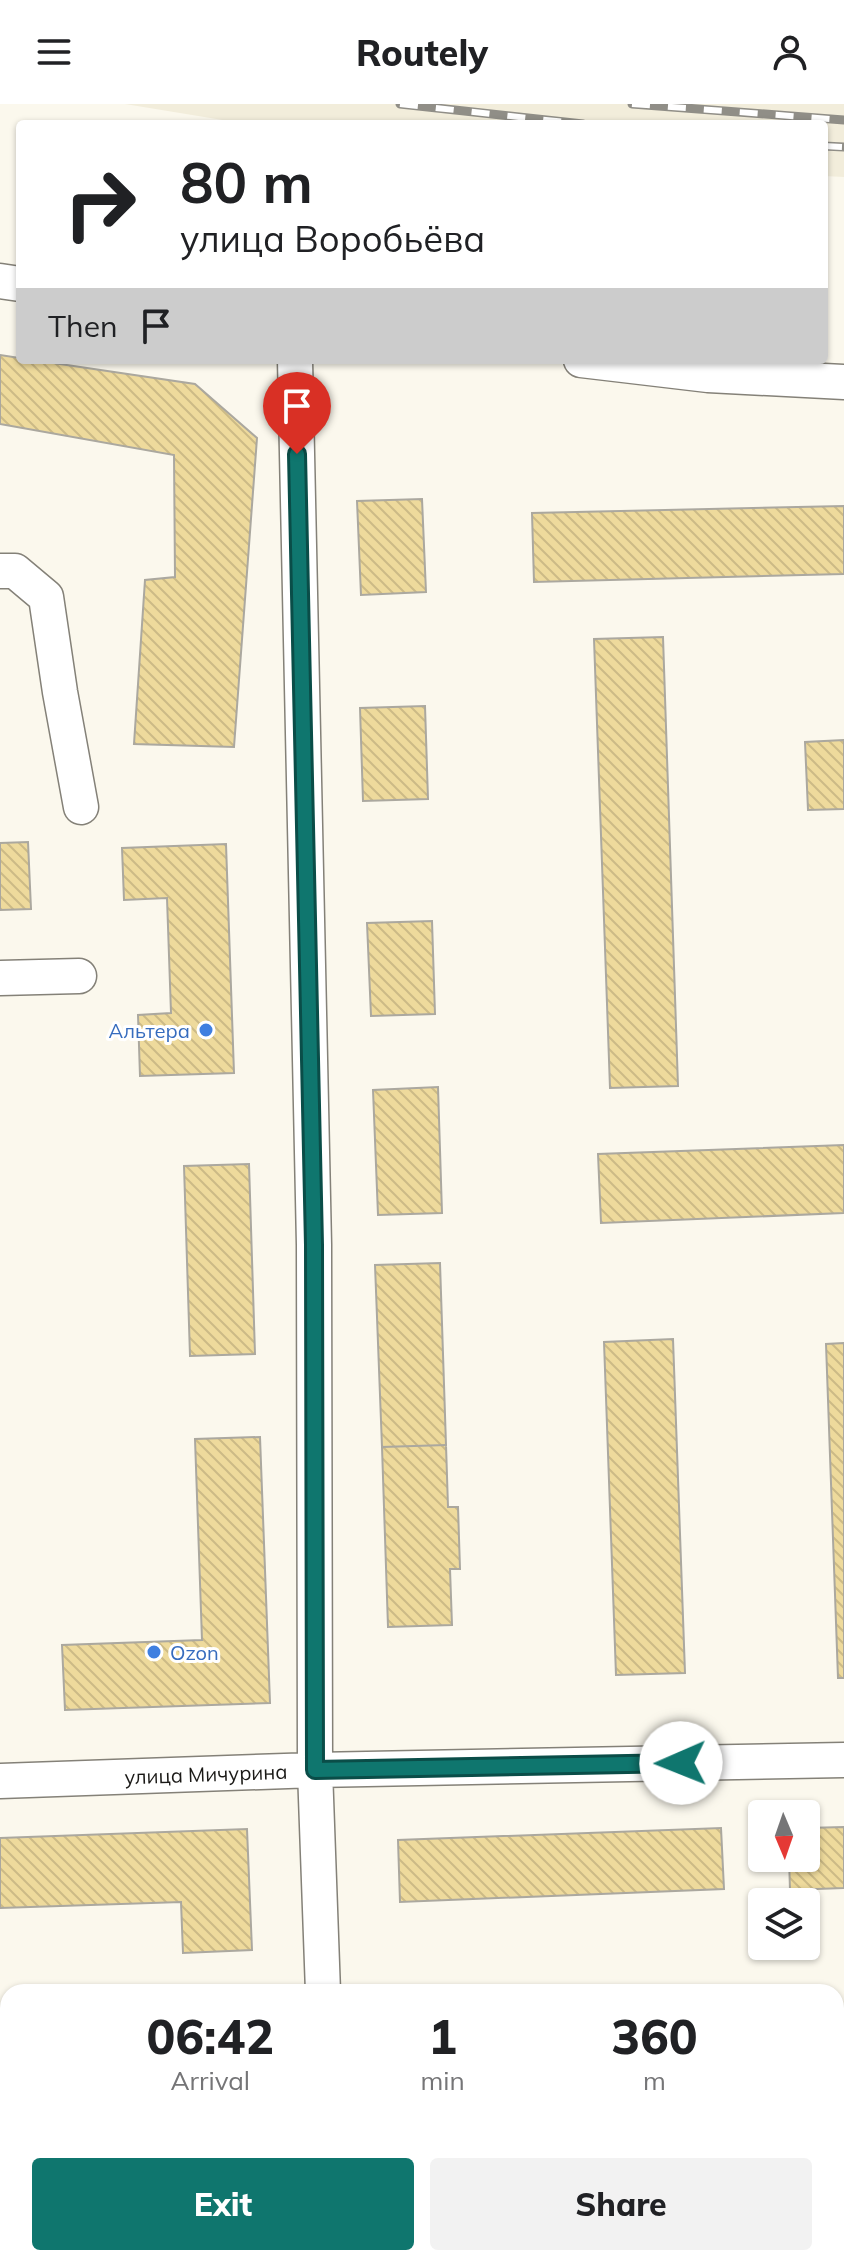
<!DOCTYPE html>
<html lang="en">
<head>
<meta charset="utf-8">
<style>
	:root { --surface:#fff; --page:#f2f2f2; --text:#202124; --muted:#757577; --accent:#0f766e }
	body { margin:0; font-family:Mulish,sans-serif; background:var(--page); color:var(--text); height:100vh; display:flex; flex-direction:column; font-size:30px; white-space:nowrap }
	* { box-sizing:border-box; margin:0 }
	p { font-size:26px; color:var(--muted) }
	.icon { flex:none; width:44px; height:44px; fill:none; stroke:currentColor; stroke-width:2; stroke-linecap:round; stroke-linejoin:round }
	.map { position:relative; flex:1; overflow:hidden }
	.sheet { position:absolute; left:0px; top:1880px; width:844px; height:282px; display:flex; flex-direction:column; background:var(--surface); border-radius:24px 24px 0 0; box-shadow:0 2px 6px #0004 }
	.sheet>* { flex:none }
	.hud { position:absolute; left:16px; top:16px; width:812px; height:244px; border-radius:8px; box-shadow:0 2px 6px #0004; background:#fff; color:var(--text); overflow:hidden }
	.needle { width:52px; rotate:178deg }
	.buttons { position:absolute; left:748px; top:1696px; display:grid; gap:16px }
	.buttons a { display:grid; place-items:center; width:72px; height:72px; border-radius:8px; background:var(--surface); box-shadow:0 2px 6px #0004; font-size:40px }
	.pin { position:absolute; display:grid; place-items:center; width:68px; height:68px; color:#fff; margin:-82px -34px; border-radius:50% 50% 50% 0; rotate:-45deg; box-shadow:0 0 8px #0007 }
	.pin .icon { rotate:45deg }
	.me { position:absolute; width:88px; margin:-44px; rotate:269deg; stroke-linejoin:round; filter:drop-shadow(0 0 6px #0008) }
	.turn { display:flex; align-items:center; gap:28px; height:168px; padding:0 32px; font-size:36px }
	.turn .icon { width:104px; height:104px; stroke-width:2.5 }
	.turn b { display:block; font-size:56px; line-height:68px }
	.then { display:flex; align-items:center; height:76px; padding:0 32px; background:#0003; gap:16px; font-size:30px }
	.eta { display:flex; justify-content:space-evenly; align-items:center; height:136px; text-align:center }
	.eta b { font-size:48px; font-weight:800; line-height:56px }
	.action { display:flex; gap:16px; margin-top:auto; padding:16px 32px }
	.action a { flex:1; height:92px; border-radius:8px; background:var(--accent); color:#fff; font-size:32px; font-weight:800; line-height:92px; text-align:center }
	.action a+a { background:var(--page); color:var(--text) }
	header { display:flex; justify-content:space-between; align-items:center; height:104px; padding:0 32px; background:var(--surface); font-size:36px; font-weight:800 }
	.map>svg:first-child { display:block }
	.built { fill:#f2eddb }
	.building { fill:url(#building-back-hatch); stroke:#aba89f; stroke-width:2 }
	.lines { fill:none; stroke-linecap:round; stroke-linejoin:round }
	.minor-casing { stroke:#848178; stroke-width:37 }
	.minor { stroke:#fff; stroke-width:34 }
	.rail-casing { stroke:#908e87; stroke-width:9 }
	.rail { stroke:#fff; stroke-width:6; stroke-dasharray:18; stroke-linecap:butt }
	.route-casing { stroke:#0a4d48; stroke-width:20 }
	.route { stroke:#0f766e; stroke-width:14 }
	.shop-dot { fill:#3f7fe0; stroke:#fff; stroke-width:3 }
	.labels { text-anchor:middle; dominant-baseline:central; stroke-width:6; stroke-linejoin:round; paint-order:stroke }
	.shop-label { font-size:20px; fill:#366cbe; stroke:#fff; text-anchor:end }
	.street-label { font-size:20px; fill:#1a1916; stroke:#fff }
</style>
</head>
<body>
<header><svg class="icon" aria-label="menu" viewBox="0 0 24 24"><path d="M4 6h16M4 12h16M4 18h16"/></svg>Routely<svg class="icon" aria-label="person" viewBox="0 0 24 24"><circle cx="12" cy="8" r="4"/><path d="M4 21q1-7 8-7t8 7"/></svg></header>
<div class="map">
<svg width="844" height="2161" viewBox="0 0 844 2161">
	<defs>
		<pattern id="building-back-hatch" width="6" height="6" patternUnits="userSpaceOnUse" patternTransform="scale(2)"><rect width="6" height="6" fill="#eeda9c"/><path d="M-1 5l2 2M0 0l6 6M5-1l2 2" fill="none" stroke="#ccba86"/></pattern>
	</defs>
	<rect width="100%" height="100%" fill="#fbf8ed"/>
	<!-- built -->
	<path class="built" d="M125,0H844V73L824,72V20H247Z"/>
	<!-- building -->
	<path class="building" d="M0,251L20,254V256H33L195,280L257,334L234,643L134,640L145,476L175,473L174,351L0,320Z
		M422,395L426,488L361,491L357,397Z
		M844,402V470L534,478L532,409Z
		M663,533L678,982L610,984L594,535Z
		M425,602L428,695L363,697L360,604Z
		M844,636V705L808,706L805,638Z
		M28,738L31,805L0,806V739Z
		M226,740L234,969L140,972L138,911L171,909L167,794L124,796L122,744Z
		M432,817L435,910L371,912L367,819Z
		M438,983L442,1109L378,1111L373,986Z
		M844,1041V1109L601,1119L598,1050Z
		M249,1060L255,1250L190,1252L184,1062Z
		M440,1159L446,1341L382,1343L375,1161Z
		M673,1235L685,1569L616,1571L604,1238Z
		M844,1239V1574H838L826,1240Z
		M260,1333L270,1599L65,1606L62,1541L202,1536L195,1335Z
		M446,1341L448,1403H458L460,1465H450L452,1521L388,1523L382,1343Z
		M844,1723V1784L790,1786L789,1754H806V1724Z
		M721,1724L724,1785L400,1798L398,1736Z
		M247,1725L252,1846L183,1849L181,1798L0,1804V1734Z
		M844,1907V2111L837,1908Z
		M188,2154H253V2161H188Z
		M402,2154H467V2161H402Z
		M619,2154H684V2161H619Z"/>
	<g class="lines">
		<defs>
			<path id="minor" d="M0,177L20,180
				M295,256L314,1141L315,1666L323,1888
				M581,256L708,271L844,278
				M0,467H15L46,493L60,588L81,703
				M0,874L79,872
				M0,1677L315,1666L844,1656
				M329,2154V2161"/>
		</defs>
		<!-- minor casing -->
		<use href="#minor" class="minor-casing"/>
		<!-- minor -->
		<use href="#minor" class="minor"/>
		<defs>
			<path id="rail" d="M400,0L583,20
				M632,0L844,16
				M824,42L844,43"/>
		</defs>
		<!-- rail casing -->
		<use href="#rail" class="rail-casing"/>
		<!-- rail -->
		<use href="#rail" class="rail"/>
	</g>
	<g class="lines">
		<defs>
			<path id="route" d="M297,350L314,1141L315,1666L681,1659"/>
		</defs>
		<!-- route casing -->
		<use href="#route" class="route-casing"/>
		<!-- route -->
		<use href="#route" class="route"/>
	</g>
	<!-- markers -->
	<g class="shop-dot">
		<circle cx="206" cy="926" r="8"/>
		<circle cx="154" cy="1548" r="8"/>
	</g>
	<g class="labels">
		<!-- shop labels -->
		<g class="shop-label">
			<text x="190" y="926">Альтера</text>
			<text x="170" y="1548" text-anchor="start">Ozon</text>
		</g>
		<!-- street labels -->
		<g class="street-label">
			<text transform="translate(206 1670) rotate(-2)">улица Мичурина</text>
		</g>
	</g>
</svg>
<div class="buttons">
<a><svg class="needle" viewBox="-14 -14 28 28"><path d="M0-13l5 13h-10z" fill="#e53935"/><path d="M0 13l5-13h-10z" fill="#757577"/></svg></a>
<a><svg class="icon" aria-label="layers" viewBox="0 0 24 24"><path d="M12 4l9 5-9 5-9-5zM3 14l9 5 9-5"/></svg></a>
</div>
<div class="pin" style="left:297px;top:350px;background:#d93025"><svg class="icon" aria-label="arrive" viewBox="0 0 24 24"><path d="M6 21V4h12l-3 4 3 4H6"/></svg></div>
<svg class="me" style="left:681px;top:1659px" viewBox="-20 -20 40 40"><circle r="19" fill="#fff"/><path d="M0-13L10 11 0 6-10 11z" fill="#0f766e"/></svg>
<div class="hud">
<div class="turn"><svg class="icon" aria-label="right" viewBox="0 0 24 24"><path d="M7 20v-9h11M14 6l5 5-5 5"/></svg><div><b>80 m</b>улица Воробьёва</div></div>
<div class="then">Then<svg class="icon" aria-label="arrive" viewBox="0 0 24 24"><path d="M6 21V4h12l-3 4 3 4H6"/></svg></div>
</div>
<section class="sheet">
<div class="eta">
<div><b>06:42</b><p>Arrival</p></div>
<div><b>1</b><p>min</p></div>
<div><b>360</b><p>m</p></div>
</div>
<div class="action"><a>Exit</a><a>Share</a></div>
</section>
</div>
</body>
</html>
